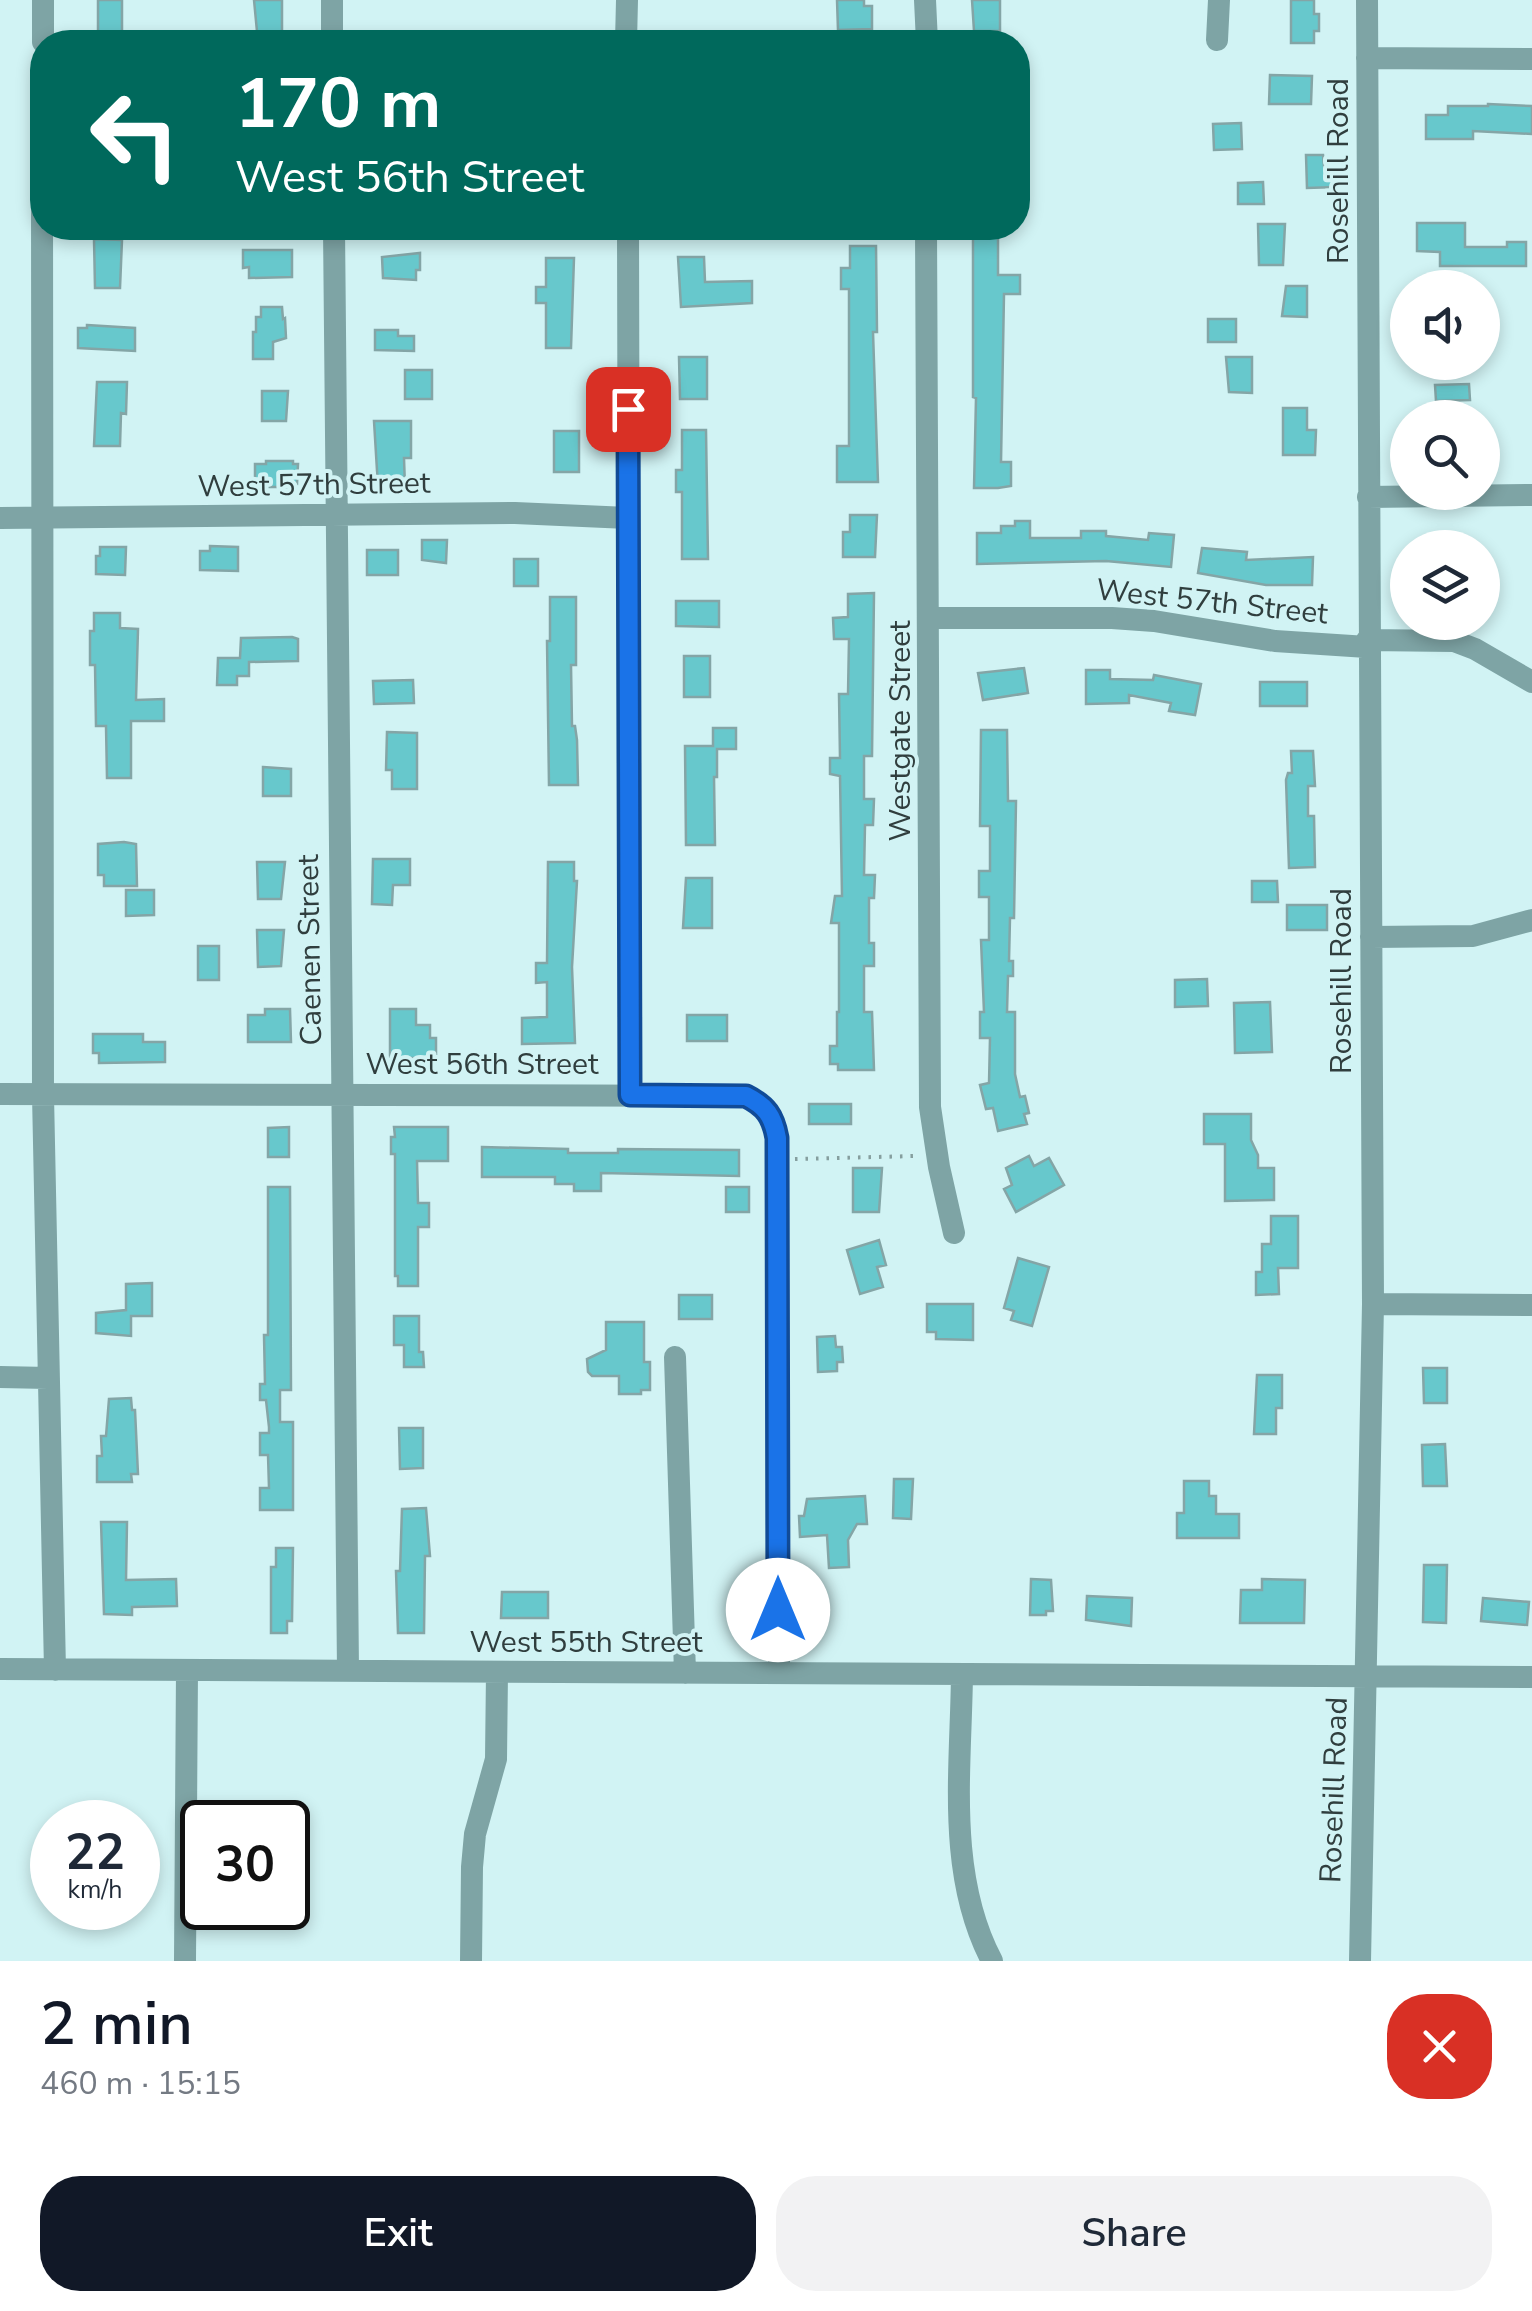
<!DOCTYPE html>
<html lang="en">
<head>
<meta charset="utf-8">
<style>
	:root { --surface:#fff; --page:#f2f2f3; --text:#1f2937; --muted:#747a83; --accent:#111827 }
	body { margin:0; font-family:"Nunito Sans",sans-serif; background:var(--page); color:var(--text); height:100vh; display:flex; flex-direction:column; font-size:38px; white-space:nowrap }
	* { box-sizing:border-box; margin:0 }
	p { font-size:32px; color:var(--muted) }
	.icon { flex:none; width:55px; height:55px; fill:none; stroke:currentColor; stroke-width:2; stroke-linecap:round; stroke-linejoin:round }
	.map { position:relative; height:1961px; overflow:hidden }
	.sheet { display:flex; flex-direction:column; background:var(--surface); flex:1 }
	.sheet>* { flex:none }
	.banner { position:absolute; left:30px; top:30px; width:1000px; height:210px; border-radius:40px; box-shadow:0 5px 15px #0003; background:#00695c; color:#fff; overflow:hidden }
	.controls { position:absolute; left:1390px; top:270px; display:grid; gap:20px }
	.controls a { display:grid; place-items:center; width:110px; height:110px; border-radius:50%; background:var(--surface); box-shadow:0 5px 15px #0003; font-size:50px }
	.speed { position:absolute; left:30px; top:1800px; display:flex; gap:20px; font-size:50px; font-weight:700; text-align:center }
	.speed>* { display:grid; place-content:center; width:130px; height:130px; border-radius:50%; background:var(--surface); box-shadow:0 5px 15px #0003; line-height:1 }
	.speed small { font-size:25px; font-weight:400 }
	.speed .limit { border:5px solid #111; border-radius:15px; background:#fff; color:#111 }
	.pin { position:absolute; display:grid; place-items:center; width:85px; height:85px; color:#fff; margin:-42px; border-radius:20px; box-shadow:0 5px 15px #0006 }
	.me { position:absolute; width:110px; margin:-55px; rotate:0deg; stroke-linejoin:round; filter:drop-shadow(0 0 8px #0008) }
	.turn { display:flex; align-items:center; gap:35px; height:210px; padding:0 40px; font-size:45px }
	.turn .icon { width:130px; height:130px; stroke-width:2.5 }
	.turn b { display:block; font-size:70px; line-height:85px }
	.round { display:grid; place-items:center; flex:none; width:105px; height:105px; border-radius:40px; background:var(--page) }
	.summary { display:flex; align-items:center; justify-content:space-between; height:170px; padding:0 40px }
	h1 { font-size:60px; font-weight:600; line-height:75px; color:var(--accent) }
	.button { display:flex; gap:20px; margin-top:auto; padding:20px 40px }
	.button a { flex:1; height:115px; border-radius:40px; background:var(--accent); color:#fff; font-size:40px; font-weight:600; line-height:115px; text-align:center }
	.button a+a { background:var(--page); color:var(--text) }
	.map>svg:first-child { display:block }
	.building { fill:#67c8cc; stroke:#84a5a6; stroke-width:2.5 }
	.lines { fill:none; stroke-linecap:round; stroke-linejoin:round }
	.path { stroke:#859e9e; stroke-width:4; stroke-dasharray:2.5 8; stroke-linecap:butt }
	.minor { stroke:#7ea4a5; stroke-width:22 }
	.route-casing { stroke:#114b97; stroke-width:25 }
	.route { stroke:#1a73e8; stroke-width:18 }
	.labels { text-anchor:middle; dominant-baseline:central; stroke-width:8; stroke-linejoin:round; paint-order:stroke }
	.street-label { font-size:30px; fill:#303e3e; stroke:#d1f3f4 }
</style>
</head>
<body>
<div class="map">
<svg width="1532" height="1961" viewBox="0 0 1532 1961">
	<rect width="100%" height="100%" fill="#d1f3f4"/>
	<!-- building -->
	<path class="building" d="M98,0H122V33H98Z
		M254,0H282V42H258Z
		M837,0H864V6H872V29L838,30Z
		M972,0H1000V31H974Z
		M1291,0H1314V14H1319V31H1314V43H1291Z
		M1270,75L1312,76L1311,104H1269Z
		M1488,104L1532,106V134L1473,131V139H1426V115H1448V106H1488Z
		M1241,123L1242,149L1214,150L1213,124Z
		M1306,155H1323L1324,166H1337V187L1307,188Z
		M1263,182L1264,204H1238V183Z
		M1417,223H1465V247H1507V242H1526V266H1440V252L1417,251Z
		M1258,224H1285L1283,265H1259Z
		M973,228H998V275H1020V294H1004L1001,462H1011V486L998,488H974L976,398L973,397Z
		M94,239L122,240L120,288H95Z
		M850,246H876L877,332H873L878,482H837V446H849V289H841V268H850Z
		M243,250H292V277L249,278V267L243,268Z
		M420,253V270H416V280L383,278L382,257Z
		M678,257H704L705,282L752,281V303L681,307Z
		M546,258H574L571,348H546V303H536V287H546Z
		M1286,286H1307V317L1282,316Z
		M261,307H282L283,319L285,318L286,338L273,342V359H253V332H256V317H261Z
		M1208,319H1236V342H1208Z
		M87,325L135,328V351L78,348V328H87Z
		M375,330H398V336H414V351L375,350Z
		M679,357H707V399H680Z
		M1226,357H1252V393L1229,392Z
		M405,370H432V399H405Z
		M97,382H127L126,414L121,413L120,446H94Z
		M1469,384L1470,400L1436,401L1435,385Z
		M262,391H288L286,421H262Z
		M1283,408H1307V430H1316L1315,455H1283Z
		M374,421H411V458H404L405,487H378Z
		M682,430H706L708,559H682V492H676V470H682Z
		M554,431H579V472H554Z
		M266,461H293V464H298L297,484H292V487H255V464H266Z
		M850,515H877L875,557H843V532H850Z
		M1015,521H1030V538H1081V531H1106V536L1148,540L1149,533L1174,535L1171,567L1106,561L977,564V533H1001V526H1015Z
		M422,540H447L446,563L422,560Z
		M210,546L238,547V571L200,570V551H210Z
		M100,547H126L125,575L96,574V556H100Z
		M1202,548L1247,552L1246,560L1313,557L1312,585H1266L1198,573Z
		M367,550H398V575H367Z
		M514,559H538V586H514Z
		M874,593L872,756H864V799H874L873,825H865L864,875H875L874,898H869V943H874V966H864V1012H872L874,1070H838V1064H830V1046H837V1012H839V923H831L835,896H842L840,776L830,774V758H840L839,694H848L849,639H834L833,618L848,617V594Z
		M550,597H576V665H571L572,726H575L577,740L578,785H549L547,641H550Z
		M676,601H719V627L676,626Z
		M94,613H120V628L138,629L136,700L164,699V721H131V778H107L106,726H96L95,665H90V631H94Z
		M292,637L298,639V661L249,662V676H237V685H217L218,658H240L241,638Z
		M684,656H710V697H684Z
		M1024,668L1028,693L983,700L978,673Z
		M1086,670H1110V679L1153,680L1154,675L1201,684L1195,715L1169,711L1171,703L1129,695V703L1086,704Z
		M413,680L414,703L374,704L373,681Z
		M1260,682H1307V706H1260Z
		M713,728H736V749H717V777H714L715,845H686L685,746H713Z
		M981,730H1007L1008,801H1016L1014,918H1010L1009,961H1013V976H1008L1007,1012H1015V1074L1020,1097L1025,1096L1029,1113L1024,1114L1027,1124L998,1131L993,1108L986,1109L980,1085L989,1083L990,1038H980V1012H984L981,940H989V897H979V871H990V826H980Z
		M387,732L417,733V789H392V770H386Z
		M1291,751H1313L1315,786H1308V816H1314L1315,867L1289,868L1286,780L1288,773H1292Z
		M263,767L291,769V796H263Z
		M124,842L136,844L137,886H104V875H98V844Z
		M373,859H410V885H393L392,905L372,904Z
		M257,862H285L281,899H258Z
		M548,862H574V881H577L572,967L575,1043L522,1044V1018L547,1017V982L536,983V963H547Z
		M686,878H712V928H683Z
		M1252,881H1277L1278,902H1252Z
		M126,890H154V915L126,916Z
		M1287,905H1327V930H1287Z
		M257,930H284L281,966L258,967Z
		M198,946H219V980H198Z
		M1207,979L1208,1006L1175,1007V980Z
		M1270,1002L1272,1052L1235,1053L1234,1003Z
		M265,1009H290L291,1042H248V1015H265Z
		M390,1009H416V1025H430V1038H436V1058H390Z
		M687,1015H727V1041H687Z
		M93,1034H143V1042H165V1062L99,1063V1053H93Z
		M809,1104H851V1124H809Z
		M1204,1114H1251V1140L1258,1155V1168H1274V1200L1225,1201V1144H1204Z
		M289,1127V1157H268V1128Z
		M394,1127H448V1161H417L418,1203H429V1227H418V1286H398V1276H395V1154H391V1137H395Z
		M482,1147L568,1149V1153H618V1149L739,1150V1176L601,1173V1191H574V1184H555V1177H482Z
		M1029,1156L1034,1166L1049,1158L1064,1185L1016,1212L1004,1189L1012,1185L1006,1168Z
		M853,1168H882L879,1212H853Z
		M268,1187H290L291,1390H280V1422H293V1510H260V1488H269L268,1455H260V1433H269V1427L266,1400H260V1384H265L264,1335H268Z
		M726,1187H749V1212H726Z
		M1271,1216H1298V1268H1278L1279,1294L1256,1295V1272H1262V1244H1271Z
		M879,1240L886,1265L877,1267L883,1287L860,1294L847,1250Z
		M1018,1258L1049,1267L1032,1326L1011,1320L1014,1311L1004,1308Z
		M152,1283V1316H131V1336L96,1333V1313L126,1310V1284Z
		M679,1295H712V1319H679Z
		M927,1304H973V1340L936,1339V1332H927Z
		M394,1316H419V1352H423L424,1367H404V1345H394Z
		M606,1322H644V1362H650V1390H641V1394H619V1376H592L588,1372L587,1359L606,1350Z
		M835,1336L836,1347H842L843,1362H837V1371L818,1372L817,1337Z
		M1423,1368H1447V1403H1424Z
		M1257,1375H1282V1408H1276V1434H1254Z
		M131,1398L132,1410H135L138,1474H131L132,1482H97V1456H102L101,1436H106L109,1399Z
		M399,1428H423V1468L400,1469Z
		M1445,1444L1447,1486H1423L1422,1445Z
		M894,1479H913L911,1519L893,1518Z
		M1184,1481H1209V1496H1216V1514H1239V1538H1177V1513H1184Z
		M865,1496L867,1524H857L848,1540L849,1567L829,1568L827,1535L800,1537L799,1516H804L807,1499Z
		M426,1508L430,1556H425L424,1633H398L396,1571H400L402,1509Z
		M101,1522H127L126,1580L176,1579L177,1606L132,1607V1615L104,1614Z
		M276,1548H293L292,1621H287V1633H271V1567H276Z
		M1424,1565H1447L1446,1623L1423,1622Z
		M1031,1579L1051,1580L1053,1611H1046V1615H1030Z
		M1262,1579L1305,1580L1304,1623H1240L1241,1590H1262Z
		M502,1592H548V1618H501Z
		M1087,1596L1132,1598L1131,1626L1086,1620Z
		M1483,1598L1529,1602L1527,1625L1481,1621Z"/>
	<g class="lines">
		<!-- path -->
		<path class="path" d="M795,1159L915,1156"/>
		<!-- minor -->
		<path class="minor" d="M43,0V42
			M332,0V42
			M925,0L927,42
			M1217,40L1219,0
			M626,42L627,0
			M1367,58L1532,59
			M42,198L43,1095L55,1670
			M334,228L348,1671
			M628,228L630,1095
			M926,228L930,1107L939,1167L954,1233
			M1368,497L1532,495
			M0,518L515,513L628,518
			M930,618H1112L1154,621L1275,641L1367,647
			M1367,640L1454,641L1475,649L1532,682
			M1371,937L1473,936L1532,920
			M0,1094L746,1096C766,1106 773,1116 777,1138L779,1673
			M1373,1304L1532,1305
			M675,1357L685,1673
			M0,1377L48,1378
			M0,1669L1532,1677
			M962,1674C961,1769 946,1874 992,1961
			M185,1961L187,1670
			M471,1961L472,1867L475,1834L496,1759L497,1672
			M1360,1961L1373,1304L1367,0"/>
	</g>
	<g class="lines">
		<defs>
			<path id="route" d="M628,409L630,1095L746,1096C766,1106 773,1116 777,1138L778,1610"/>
		</defs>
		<!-- route casing -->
		<use href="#route" class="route-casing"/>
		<!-- route -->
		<use href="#route" class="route"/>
	</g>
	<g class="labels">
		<!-- street labels -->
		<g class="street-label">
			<text transform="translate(1338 171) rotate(-90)">Rosehill Road</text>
			<text transform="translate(314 485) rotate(-1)">West 57th Street</text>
			<text transform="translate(1212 602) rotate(6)">West 57th Street</text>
			<text transform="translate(900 731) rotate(-90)">Westgate Street</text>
			<text transform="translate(310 950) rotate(-91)">Caenen Street</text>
			<text transform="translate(1341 981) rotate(-90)">Rosehill Road</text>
			<text x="482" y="1064">West 56th Street</text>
			<text x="586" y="1642">West 55th Street</text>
			<text transform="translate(1334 1790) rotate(-88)">Rosehill Road</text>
		</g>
	</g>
</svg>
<div class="controls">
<a><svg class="icon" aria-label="sound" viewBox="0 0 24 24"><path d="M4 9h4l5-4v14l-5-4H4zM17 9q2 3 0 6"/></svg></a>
<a><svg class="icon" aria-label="search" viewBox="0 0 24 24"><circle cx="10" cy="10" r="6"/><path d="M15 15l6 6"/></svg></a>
<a><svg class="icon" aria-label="layers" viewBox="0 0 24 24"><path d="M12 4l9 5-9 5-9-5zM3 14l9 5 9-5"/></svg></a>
</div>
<div class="speed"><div>22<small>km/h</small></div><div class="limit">30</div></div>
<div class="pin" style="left:628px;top:409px;background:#d93025"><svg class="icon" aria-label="arrive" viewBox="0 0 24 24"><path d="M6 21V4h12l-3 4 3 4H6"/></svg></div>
<svg class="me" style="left:778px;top:1610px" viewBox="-20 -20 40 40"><circle r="19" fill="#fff"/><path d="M0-13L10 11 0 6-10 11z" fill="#1a73e8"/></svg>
<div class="banner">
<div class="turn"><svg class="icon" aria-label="left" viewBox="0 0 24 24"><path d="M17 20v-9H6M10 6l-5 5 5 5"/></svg><div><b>170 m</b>West 56th Street</div></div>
</div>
</div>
<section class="sheet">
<div class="summary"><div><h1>2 min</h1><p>460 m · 15:15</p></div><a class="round" style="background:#d93025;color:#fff"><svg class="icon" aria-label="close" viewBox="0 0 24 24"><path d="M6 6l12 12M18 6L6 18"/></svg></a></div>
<div class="button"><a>Exit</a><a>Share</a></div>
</section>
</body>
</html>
